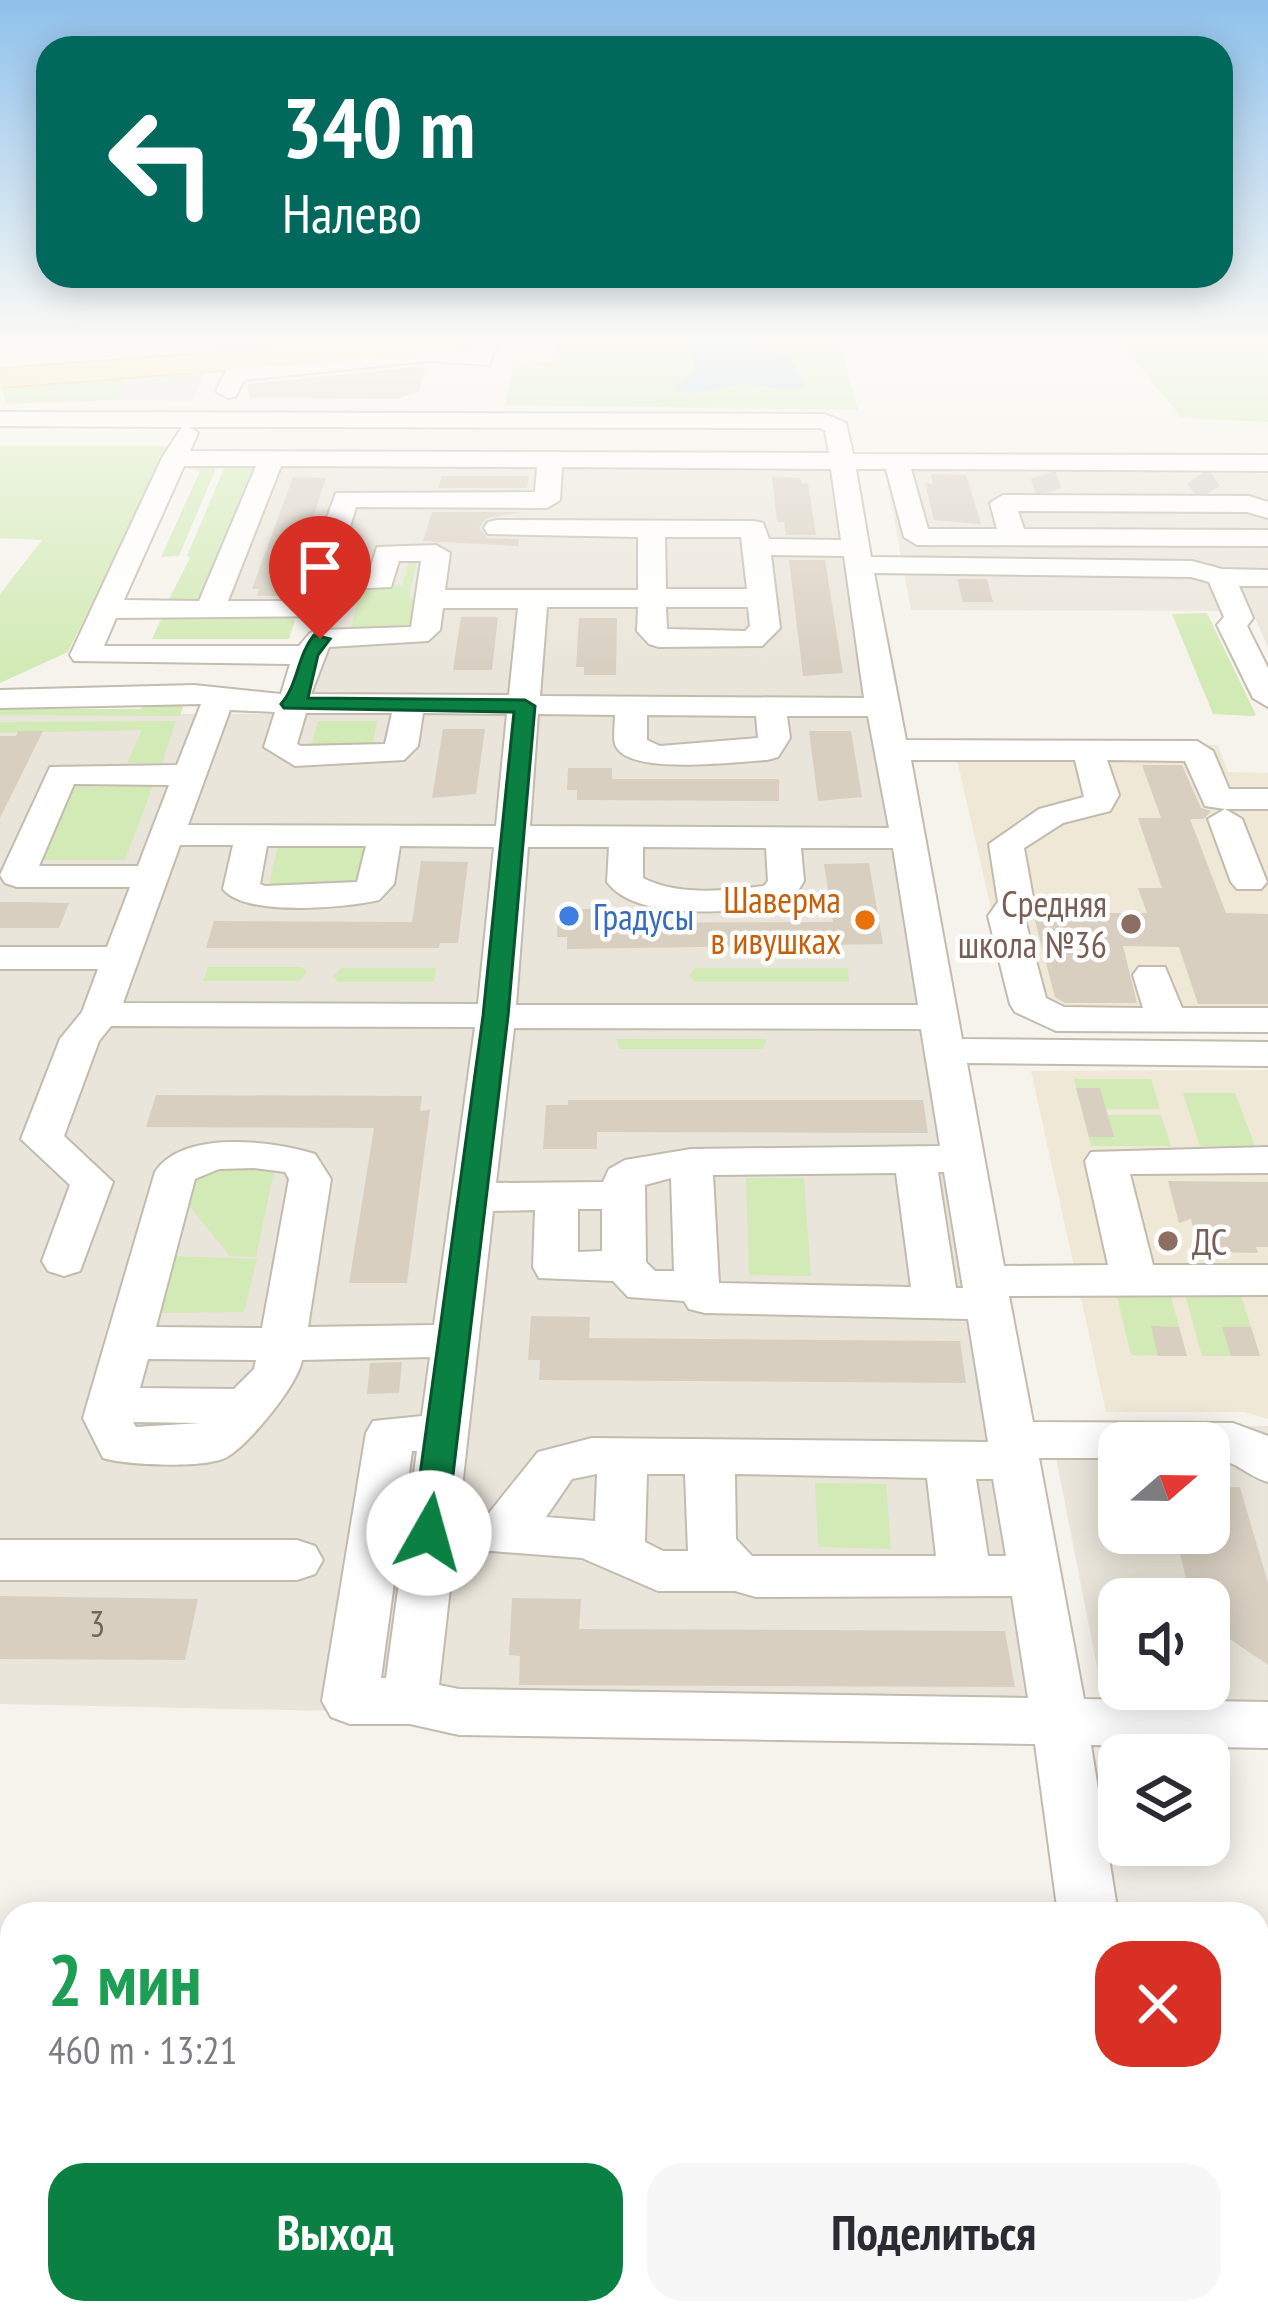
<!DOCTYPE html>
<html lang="ru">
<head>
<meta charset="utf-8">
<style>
	:root { --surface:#fff; --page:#f7f7f7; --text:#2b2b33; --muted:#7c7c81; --accent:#0b8043 }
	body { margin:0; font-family:"PT Sans Narrow",sans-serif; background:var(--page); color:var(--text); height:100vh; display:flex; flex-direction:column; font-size:45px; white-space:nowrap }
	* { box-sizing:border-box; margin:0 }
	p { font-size:39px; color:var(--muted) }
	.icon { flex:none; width:66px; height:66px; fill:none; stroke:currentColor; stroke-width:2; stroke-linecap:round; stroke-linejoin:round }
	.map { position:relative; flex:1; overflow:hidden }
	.side { position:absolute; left:0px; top:1902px; width:1269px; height:423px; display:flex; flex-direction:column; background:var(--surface); border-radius:36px 36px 0 0; box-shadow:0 6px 30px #0003 }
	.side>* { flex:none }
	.hud { position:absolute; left:36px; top:36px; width:1197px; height:252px; border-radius:36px; box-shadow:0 6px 30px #0003; background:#00695c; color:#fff; overflow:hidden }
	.needle { width:78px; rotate:70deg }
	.buttons { position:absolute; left:1098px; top:1422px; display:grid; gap:24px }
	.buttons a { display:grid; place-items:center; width:132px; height:132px; border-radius:24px; background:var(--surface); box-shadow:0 6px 30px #0003; font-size:60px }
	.pin { position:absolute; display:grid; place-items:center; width:102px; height:102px; color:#fff; margin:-123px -51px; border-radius:50% 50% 50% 0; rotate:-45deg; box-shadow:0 0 12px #0007 }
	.pin .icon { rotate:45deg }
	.me { position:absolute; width:132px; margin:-66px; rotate:7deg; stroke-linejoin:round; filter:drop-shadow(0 0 9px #0008) }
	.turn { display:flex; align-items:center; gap:42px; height:252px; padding:0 48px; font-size:54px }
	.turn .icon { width:156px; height:156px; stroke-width:2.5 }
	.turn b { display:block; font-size:84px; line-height:102px }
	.round { display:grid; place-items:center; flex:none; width:126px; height:126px; border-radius:36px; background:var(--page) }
	.headline { display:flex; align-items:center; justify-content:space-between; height:204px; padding:0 48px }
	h1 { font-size:72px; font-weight:700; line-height:90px; color:#1e9e55 }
	.cta { display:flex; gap:24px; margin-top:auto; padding:24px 48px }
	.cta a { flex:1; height:138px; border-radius:36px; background:var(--accent); color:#fff; font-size:48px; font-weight:700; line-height:138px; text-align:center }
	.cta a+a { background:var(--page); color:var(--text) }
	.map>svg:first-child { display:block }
	.residential { fill:#eae5da; fill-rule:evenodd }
	.industrial { fill:#e6e2dd }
	.education { fill:#efe8d6 }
	.green { fill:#d2eab5 }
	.parking { fill:#e5e3e0 }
	.water { fill:#a9d4f2 }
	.building { fill:#d8cfc1 }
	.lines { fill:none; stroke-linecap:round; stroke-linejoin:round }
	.minor-tunnel { stroke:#d4d0c8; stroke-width:26; stroke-dasharray:26 12; stroke-linecap:butt }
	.minor-casing { stroke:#c2bbae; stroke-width:4 }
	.major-casing { stroke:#e6c16a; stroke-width:4 }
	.minor { fill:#fff; fill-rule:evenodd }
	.major { fill:#ffe39c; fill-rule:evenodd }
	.route { fill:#0b8043; stroke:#07532c; stroke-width:3 }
	.shop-dot { fill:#3f7fe0; stroke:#fff; stroke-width:4.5 }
	.food-dot { fill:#e8710a; stroke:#fff; stroke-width:4.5 }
	.education-dot { fill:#8d6e63; stroke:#fff; stroke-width:4.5 }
	.labels { text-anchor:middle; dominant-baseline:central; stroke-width:9; stroke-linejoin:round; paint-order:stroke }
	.food-label { font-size:36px; fill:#c56008; stroke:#fff; text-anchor:end }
	.education-label { font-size:36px; fill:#785e54; stroke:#fff; text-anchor:end }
	.shop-label { font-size:36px; fill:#366cbe; stroke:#fff; text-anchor:start }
	.near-number-label { font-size:36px; fill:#6e675b }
</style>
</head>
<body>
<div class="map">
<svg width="1268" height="2323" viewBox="0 0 1268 2323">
	<rect width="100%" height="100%" fill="#f6f3ec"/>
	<!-- residential -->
	<path class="residential" d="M273,465L835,466L1045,1726L0,1704V714H305L332,606L221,607Z
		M885,471L1268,473V647L1252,611L911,610Z
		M1268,1426V1714L1106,1713L1050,1427ZM1119,1443H1209V1533H1119ZM1119,1599H1209V1689H1119Z"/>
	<!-- industrial -->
	<path class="industrial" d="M0,1949H12V2313H973L974,2323H0Z"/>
	<!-- education -->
	<path class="education" d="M953,742L1218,745L1228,772L1268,773V1027L1013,1005Z
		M1268,1070V1419L1244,1412H1106L1031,1071Z"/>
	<!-- green -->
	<path class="green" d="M558,344H840L858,410L505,405L514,365L554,361Z
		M1121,344H1268V422L1182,418Z
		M128,374L113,400L6,404L0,382Z
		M0,446H170L68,652L0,683V594L42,540L0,538Z
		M217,466L179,556L161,557L200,471L181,467Z
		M225,466H257L202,602L167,603L190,558L187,556Z
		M417,561L409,598L416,600L413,629L350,631L362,585H402L409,562Z
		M1207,613L1256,715L1253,716L1213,714L1172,614Z
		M163,615L287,616L295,620L289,639H152Z
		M148,701H185L180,716L0,715V709H140Z
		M176,721L162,763H127L142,730L0,733V722Z
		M318,721H377L372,748H311Z
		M153,786L125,860H38L69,787Z
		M279,842L364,845L367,849L360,883L268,889Z
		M208,967H302L307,972L300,981H203Z
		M341,968H436L434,982H338L333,977Z
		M695,968H848L849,982H695L689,975Z
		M616,1039H767L762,1049H620Z
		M1074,1079H1151L1160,1109H1082Z
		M1183,1093H1235L1255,1146H1200Z
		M1083,1115H1161L1171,1146H1091Z
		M217,1167L274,1171L256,1257L230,1256L190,1207L197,1178Z
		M746,1178H804L811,1276L749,1275Z
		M174,1256L257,1259L244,1312L161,1313Z
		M1184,1291L1240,1292L1260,1356H1202Z
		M1116,1292L1170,1293L1187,1356L1131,1355Z
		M815,1483L886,1484L891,1549L818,1547Z"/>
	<!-- parking -->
	<path class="parking" d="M128,374H205L192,401L113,400Z"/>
	<!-- water -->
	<path class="water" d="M710,344C744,344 796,347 805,386C782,395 761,382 737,385C712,388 697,398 671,388L695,372L692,348Z"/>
	<!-- building -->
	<path class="building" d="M426,366L419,391L397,399L249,398L248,384Z
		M931,474L966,475L981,524L934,520L925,483L933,484Z
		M442,476H529L527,488H438Z
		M293,477L326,478L287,596H257L259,589H252Z
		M772,477L800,478L801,483H808L816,535H786L784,522H777Z
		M432,512H523L487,518L479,528L488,538L519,539L518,546L423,541Z
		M789,560H825L843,673L803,676Z
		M957,579H987L993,602H963Z
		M461,617H498L492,670H453Z
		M579,618H617L616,675H584V667H576Z
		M443,729H485L476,794L432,798Z
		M18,731H43L0,818V736H16Z
		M809,731H851L862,797L818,801Z
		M1142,765H1182L1201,808L1211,811L1204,819H1190L1226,913L1268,914V1004H1198L1179,947L1123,946L1137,1003H1065L1055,997L1033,913H1147L1138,888H1162L1138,818H1161Z
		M568,768H612V779H779V801L577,800V790H567Z
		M421,861L468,862L458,943H440L439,948H206L214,921L412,922Z
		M869,863L883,944L567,949V937H557L558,909H608V923L833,922L824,864Z
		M0,902H24L69,903L59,928H0Z
		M1076,1088H1100L1114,1137H1089Z
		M156,1095L422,1096L420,1111L430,1110L407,1283H349L374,1128L146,1127Z
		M568,1100H923L928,1133L597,1132V1149H543L546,1105H568Z
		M1168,1181L1268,1182V1247H1256L1258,1253L1200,1252L1191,1219L1179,1223Z
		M531,1316L590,1317L589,1338L960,1341L966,1383L539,1380L540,1360H528Z
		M1151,1326L1179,1327L1187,1356H1158Z
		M1222,1327H1251L1260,1356H1231Z
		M402,1362L399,1393L367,1394L370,1363Z
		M1209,1487H1240L1268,1583V1665L1209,1625V1599H1191L1175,1533H1209Z
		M0,1596L198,1599L185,1660L0,1659Z
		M512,1598L581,1599L579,1629L1005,1631L1015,1687L519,1685L520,1656L509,1655Z"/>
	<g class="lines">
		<!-- minor-tunnel -->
		<path class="minor-tunnel" d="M1043,475L1049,492
			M1198,476L1209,493"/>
		<defs>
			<path id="minor" d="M475,344H497L489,365L429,361L244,380L236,396L228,398L216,391L227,369L235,367L429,347L472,352Z
				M0,412L825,414L846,423L853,454L1268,455V471L911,469L928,529H997L990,503L1003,495L1249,496L1268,502V518L1247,512L1018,511L1024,529L1268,530V546L917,545L904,537L886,469H856L871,557L1192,561L1222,569L1268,570V586H1239L1253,618L1247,626L1268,668V707L1253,698L1217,625L1224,617L1209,582L1191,577L874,573L906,740L1197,741L1213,751L1229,789H1268V809H1225L1242,819L1267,882L1261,889H1237L1231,882L1208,819L1225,809L1205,806L1185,761L1107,760L1119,795L1110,811L1063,823L1024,848L1034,903L1024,916L1046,998L1064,1007L1143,1008L1133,975L1139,967H1165L1182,1008H1268V1032L1056,1031L1015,1012L1010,1004L988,916L998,902L989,844L1039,809L1084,797L1075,760H911L962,1039L1268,1042V1066L967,1063L1004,1266L1108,1265L1085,1161L1091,1152L1268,1147V1173L1130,1174L1153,1265H1268V1295L1009,1296L1033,1422L1233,1423L1268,1436V1482C1244,1475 1237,1459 1209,1459V1443H1119V1458H1039L1084,1699L1268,1702V1748L1091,1745L1118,1914H1058L1035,1744L459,1735L410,1724H350L331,1717L322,1701L366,1433L373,1421L422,1416L430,1357L302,1360C298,1385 250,1443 227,1457C206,1469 126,1465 103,1458L83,1418L155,1172C183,1129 273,1141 315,1154L331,1179L308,1327L434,1325L475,1027L111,1026L99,1041L64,1136L113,1182L80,1271L64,1276L48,1271L42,1261L70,1185L21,1139L60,1039L82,1012L98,969H0V947H107L130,887H17L5,883L0,875L50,767L177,765L201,704L0,708V690L194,685L281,694L290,664L74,661L70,655L162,458L182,427L0,426ZM190,427L820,428L825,431L829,453L190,451L198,433ZM184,466H256L199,601L124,600ZM281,466L537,467L535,492L336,493L316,547L323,559L314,601H228ZM562,467L831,469L841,540L769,539L763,523L754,521L497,520L488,522L484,528L488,534L638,537V590H445L450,553L436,545L377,547L369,573H348L351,559L344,547L356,507L547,508L560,500ZM665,537H741L747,589H666ZM771,555L844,556L864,698L540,696L547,607H638L637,631L649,644L659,647L762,646L780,628ZM399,561H421L411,627L320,630L310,633L299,646H104L116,618L337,616L345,589L391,587ZM666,607H748L750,626L745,631L667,629ZM443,608H518L509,695L311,694L329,647L428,641L440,630ZM230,710L275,712L264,747L295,766L404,760L418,746L423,713L507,714L496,826L188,825ZM306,713H392L385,744L301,746L297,744ZM538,714L615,715C615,723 613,737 615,744C625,777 739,761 767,760L778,757L790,738L787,716H868L889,828L530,826ZM647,715L756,716L758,738L660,746L647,740ZM74,784L169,785L138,866H39ZM180,845H233L223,889C245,917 345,908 379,900L394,884L400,846L494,847L478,1004L123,1003ZM267,846H366L357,882L265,886L260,884ZM528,847H609L607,882C638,924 747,912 792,901L804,881L801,848H893L918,1005H516ZM643,847L766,848L768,881L764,886C726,891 677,896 643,878ZM514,1028L921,1029L940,1146L691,1149L625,1160L609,1169L603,1182L496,1183ZM254,1168L285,1172L289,1179L262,1328L156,1327L195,1179L219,1169ZM938,1172H944L963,1288H956ZM896,1173L911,1287L719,1283L713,1175ZM671,1178L674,1271H655L646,1262L645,1185ZM578,1209H602V1251L578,1252ZM535,1210L533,1267L539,1278L613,1281L628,1297L684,1301L689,1309L705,1313L968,1319L988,1442L592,1438L538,1452L489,1513L459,1514L493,1211ZM148,1359L256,1360L254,1369L234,1389L140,1388ZM133,1422L201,1423L136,1427ZM412,1451H417L386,1678H381ZM597,1474L595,1521L546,1517L572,1479ZM647,1474H685L688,1551H663L645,1542ZM735,1474L927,1478L936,1556H752L736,1539ZM976,1479H993L1006,1556H988ZM492,1551L582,1558L658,1591H735L756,1597L1012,1596L1028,1698L459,1689L439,1685L454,1553Z
				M0,1540H297L315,1546L323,1560L315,1574L297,1580H0Z
				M1114,2313H1184L1186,2323H1116Z"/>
			<path id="major" d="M337,344H463L449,353L0,387V369Z"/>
		</defs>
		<!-- minor casing -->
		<use href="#minor" class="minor-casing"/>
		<!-- major casing -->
		<use href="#major" class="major-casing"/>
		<!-- minor -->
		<use href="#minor" class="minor"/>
		<!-- major -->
		<use href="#major" class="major"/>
	</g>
	<!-- sky -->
	<linearGradient id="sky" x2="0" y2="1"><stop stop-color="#8fc1ec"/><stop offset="0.51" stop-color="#fbfaf6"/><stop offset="1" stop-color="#fbfaf6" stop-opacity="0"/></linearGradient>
	<rect width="1268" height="669" fill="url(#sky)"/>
	<!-- route -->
	<path class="route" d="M314,635L330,639L318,655L308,698L525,700L535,706L508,1016L446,1533L441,1542L429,1546L417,1542L412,1533L483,1016L514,712L284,708L281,704C298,685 297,656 314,635Z"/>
	<!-- markers -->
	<circle class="shop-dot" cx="569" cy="916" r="12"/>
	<circle class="food-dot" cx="865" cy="920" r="12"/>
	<g class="education-dot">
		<circle cx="1131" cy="924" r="12"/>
		<circle cx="1168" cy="1241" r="12"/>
	</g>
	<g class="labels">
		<!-- food labels -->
		<g class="food-label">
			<text x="841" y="899">Шаверма<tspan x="841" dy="41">в ивушках</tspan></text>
		</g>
		<!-- education labels -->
		<g class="education-label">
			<text x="1107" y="903">Средняя<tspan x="1107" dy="41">школа №36</tspan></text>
			<text x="1192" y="1241" text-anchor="start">ДС</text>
		</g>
		<!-- shop labels -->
		<g class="shop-label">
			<text x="593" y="916">Градусы</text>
		</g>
		<!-- near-number labels -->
		<g class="near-number-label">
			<text x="97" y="1623">3</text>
		</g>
	</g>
</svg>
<div class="buttons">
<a><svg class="needle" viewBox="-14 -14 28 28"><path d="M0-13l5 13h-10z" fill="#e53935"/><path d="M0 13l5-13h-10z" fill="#7c7c81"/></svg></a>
<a><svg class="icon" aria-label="sound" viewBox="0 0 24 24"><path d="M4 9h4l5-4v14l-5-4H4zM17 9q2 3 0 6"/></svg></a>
<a><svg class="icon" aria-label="layers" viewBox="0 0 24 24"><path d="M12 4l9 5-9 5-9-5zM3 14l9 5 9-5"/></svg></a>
</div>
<div class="pin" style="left:320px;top:639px;background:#d93025"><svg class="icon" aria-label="arrive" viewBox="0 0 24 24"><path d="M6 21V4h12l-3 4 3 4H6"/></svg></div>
<svg class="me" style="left:429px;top:1533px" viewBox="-20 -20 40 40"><circle r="19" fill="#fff"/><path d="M0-13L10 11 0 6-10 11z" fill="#0b8043"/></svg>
<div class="hud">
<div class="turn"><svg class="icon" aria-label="left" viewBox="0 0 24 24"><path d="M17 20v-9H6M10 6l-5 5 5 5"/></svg><div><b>340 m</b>Налево</div></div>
</div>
<section class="side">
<div class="headline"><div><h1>2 мин</h1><p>460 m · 13:21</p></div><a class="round" style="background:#d93025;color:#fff"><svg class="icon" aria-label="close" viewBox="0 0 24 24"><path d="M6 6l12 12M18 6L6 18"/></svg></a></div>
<div class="cta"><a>Выход</a><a>Поделиться</a></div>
</section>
</div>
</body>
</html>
